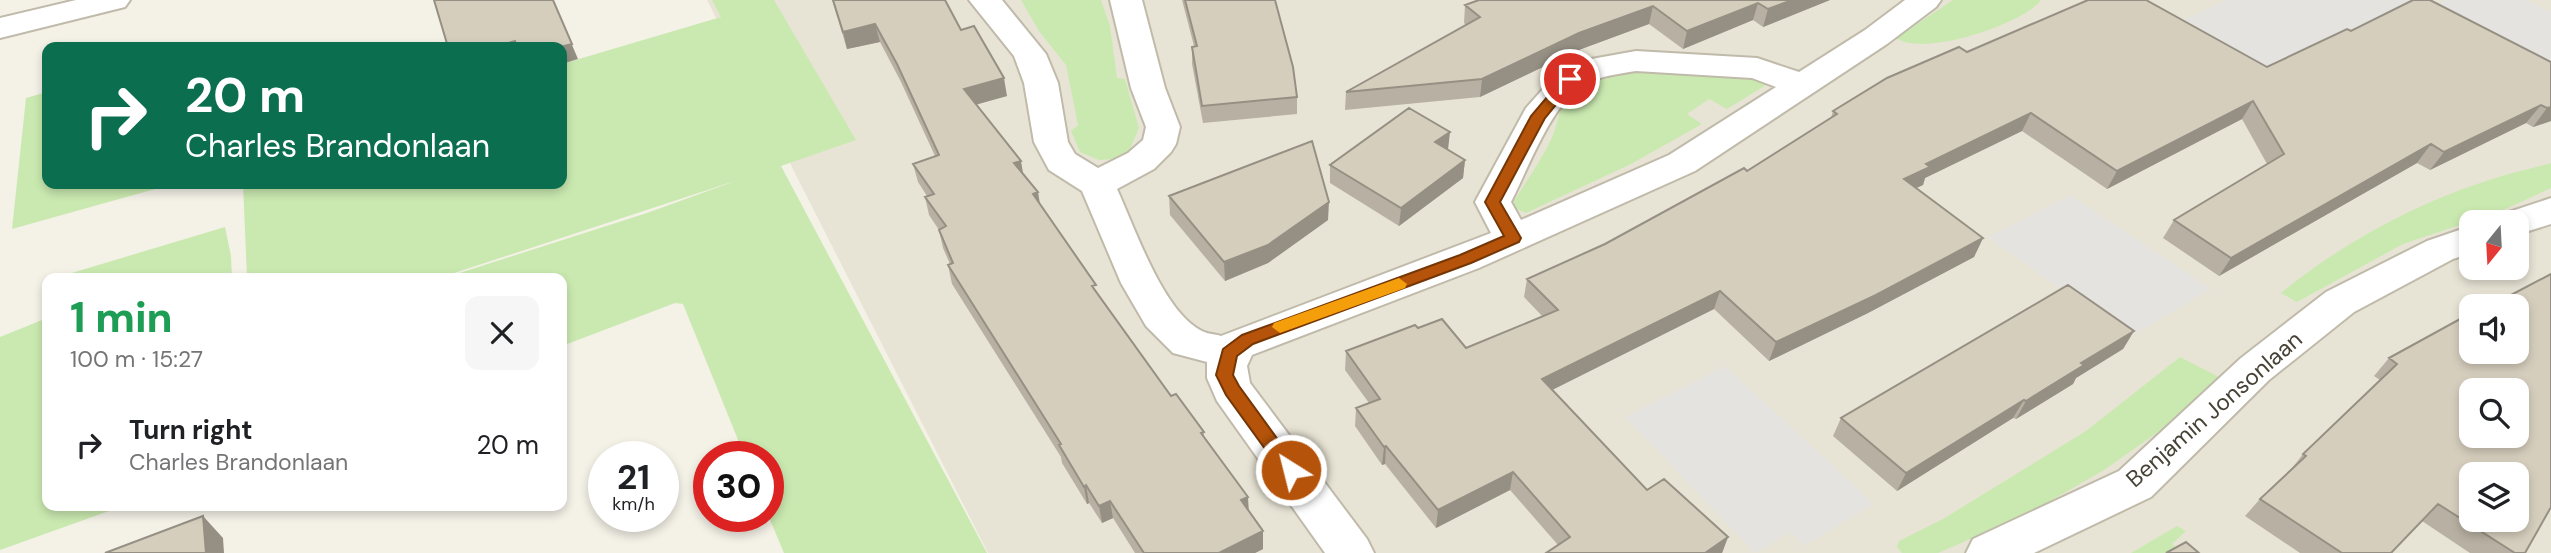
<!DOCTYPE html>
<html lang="en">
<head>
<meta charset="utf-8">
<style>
	:root { --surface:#fff; --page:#f6f6f6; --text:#202124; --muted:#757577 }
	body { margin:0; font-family:"DM Sans",sans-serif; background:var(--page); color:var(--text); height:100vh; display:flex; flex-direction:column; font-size:26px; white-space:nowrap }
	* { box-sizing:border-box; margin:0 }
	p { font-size:23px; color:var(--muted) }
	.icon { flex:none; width:38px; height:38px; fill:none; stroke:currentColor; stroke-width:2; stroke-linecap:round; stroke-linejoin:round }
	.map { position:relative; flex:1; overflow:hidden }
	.panel { position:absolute; left:42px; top:273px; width:525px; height:238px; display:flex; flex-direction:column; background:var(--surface); border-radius:14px; box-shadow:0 4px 10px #0003 }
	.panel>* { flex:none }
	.guide { position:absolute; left:42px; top:42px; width:525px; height:147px; border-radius:14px; box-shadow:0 4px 10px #0003; background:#0b6e4f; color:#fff; overflow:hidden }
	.needle { width:46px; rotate:198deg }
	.buttons { position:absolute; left:2459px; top:210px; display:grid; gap:14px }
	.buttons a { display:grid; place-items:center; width:70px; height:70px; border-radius:14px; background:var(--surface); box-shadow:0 4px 10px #0003; font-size:35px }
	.speed { position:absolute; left:588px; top:441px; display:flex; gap:14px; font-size:35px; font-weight:700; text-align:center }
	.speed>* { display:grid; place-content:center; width:91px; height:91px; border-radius:50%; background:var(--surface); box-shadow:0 4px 10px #0003; line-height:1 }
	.speed small { font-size:18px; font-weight:400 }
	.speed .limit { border:10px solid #d22; background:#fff; color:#111 }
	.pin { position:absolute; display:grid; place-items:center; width:60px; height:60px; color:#fff; margin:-30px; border:4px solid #fff; border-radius:50%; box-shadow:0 2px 7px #0007 }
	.me { position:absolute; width:77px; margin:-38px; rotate:324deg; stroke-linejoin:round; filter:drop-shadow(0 0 5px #0008) }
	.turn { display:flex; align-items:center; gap:24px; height:147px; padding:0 28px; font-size:32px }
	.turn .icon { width:91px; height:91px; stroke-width:2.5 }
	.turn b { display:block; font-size:49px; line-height:60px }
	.round { display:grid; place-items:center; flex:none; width:74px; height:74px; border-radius:14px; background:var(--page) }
	.summary { display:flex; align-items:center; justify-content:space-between; height:119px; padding:0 28px }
	h1 { font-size:42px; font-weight:800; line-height:52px; color:#1e9e55 }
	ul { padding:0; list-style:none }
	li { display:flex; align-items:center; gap:21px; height:105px; padding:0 28px }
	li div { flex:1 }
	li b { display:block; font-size:26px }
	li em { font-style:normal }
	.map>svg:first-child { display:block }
	.residential { fill:#e8e4d5; fill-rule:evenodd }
	.green { fill:#cae9b0 }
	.parking { fill:#e5e3df }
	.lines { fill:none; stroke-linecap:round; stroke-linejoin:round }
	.minor-casing { stroke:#c0baaa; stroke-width:4 }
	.tertiary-casing { stroke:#c0baaa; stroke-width:4 }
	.minor { fill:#fff; fill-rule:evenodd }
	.tertiary { fill:#fff; fill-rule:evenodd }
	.wall { fill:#b8b1a3 }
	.shaded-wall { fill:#969084 }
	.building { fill:#d6cebd; stroke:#969084; stroke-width:2; fill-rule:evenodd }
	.route { fill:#b45309; stroke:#753606; stroke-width:2 }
	.slow { fill:#f59e0b }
	.labels { text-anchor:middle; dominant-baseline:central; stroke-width:5; stroke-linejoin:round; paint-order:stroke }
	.street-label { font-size:23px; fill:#474236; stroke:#fff }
</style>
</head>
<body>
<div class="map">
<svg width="2551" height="553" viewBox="0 0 2551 553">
	<rect width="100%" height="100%" fill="#f4f1e7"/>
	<!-- residential -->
	<path class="residential" d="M707,0H2551V553H988ZM2471,222H2516V268H2471ZM2471,306H2516V352H2471ZM2471,390H2516V436H2471ZM2471,474H2516V520H2471Z"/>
	<!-- green -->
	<path class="green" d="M712,0H774L856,140L781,166L987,553H784L768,515V457H745L683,304L675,303L562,346V278H444L647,213L738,180L439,278H247L243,184H562V64L721,17Z
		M1021,0H1101L1110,26L1117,78L1125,79L1139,128L1130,149L1116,159L1099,160L1080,152L1071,131L1078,125L1066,65L1039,31Z
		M1953,0H2041C2022,25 1922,57 1896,38Z
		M1656,71L1742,77L1756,79L1766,85L1727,109L1709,99L1687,114L1702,124L1631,164L1526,213L1514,208V201C1527,180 1543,158 1553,135C1557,126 1558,114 1563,104C1581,72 1625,72 1656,71Z
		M47,92V184H173L12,229L26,98Z
		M2551,163V188L2499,212L2403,244L2297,302L2281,293C2341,244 2414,204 2489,180C2509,173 2530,169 2551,163Z
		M225,227L231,256L232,278H55Z
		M47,318V506H123L0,550V337Z
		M2180,357L2219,377L2158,432L2104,470L2026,515L1938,553H1902L1897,547L1899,541L1943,519L2086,431Z
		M2177,526L2186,531L2172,544L2185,553H2131Z"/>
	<!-- parking -->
	<path class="parking" d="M2227,0H2428L2278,77L2179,22Z
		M2446,0H2525L2551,12V70L2428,8Z
		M2070,195L2211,289L2128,338L1988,237Z
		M1725,366L1874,504L1804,546L1791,532L1755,553L1625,417Z"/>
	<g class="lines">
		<defs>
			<path id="minor" d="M969,0H1002L1046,54L1058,83L1068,142L1075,154L1098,168L1128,153L1143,140L1146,127L1131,88L1110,0H1142L1165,88L1180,127L1176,144L1171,152L1154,169L1117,189C1135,228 1162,309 1200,330C1206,334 1215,334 1221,336L1491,233L1475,202L1526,108L1558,72L1586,60L1636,51L1757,58L1799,72L1865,30L1905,0H1941L1936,7L1887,44L1695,171L1479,268L1252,355L1247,366L1250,383L1367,539L1374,553H1325L1217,401L1207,378V362L1173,353L1146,326L1121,283L1082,191L1049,170L1034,142L1024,83L1014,56ZM1636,71L1752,78L1776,87L1669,155L1521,220L1511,202C1528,169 1551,105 1583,85C1599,76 1618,74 1636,71Z
				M2551,198V224L2516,235V222H2498L2503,214Z
				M2471,226V253L2453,259L2354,312L2269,380L2151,497L2034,553H1966L1973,539L2119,471L2241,358L2326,292L2427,241Z"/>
			<path id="tertiary" d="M76,0H130L125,7L0,38V18Z"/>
		</defs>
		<!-- minor casing -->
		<use href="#minor" class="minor-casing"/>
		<!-- tertiary casing -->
		<use href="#tertiary" class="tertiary-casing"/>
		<!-- minor -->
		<use href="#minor" class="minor"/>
		<!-- tertiary -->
		<use href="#tertiary" class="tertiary"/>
	</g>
	<!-- wall -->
	<path class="wall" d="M832,0H945L961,30L1007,96L976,104L1023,174L1040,204L1097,294L1171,396L1204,432V438L1249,512L1263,549L1255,553H1135L1113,518L1102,523L1089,503L1087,504L1062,463L1061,457L952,284L948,265L950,264L943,248L939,230L929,215L925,197L927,196L918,182L913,164L935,156L901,82L880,42L847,49Z
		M1182,0H1275L1297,97V114L1203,123L1192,64V47L1194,46Z
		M1479,0H1830L1763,27L1753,20L1683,49L1649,24L1576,51L1480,97L1345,110L1346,92L1466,25L1464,23L1465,5Z
		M2351,31L2551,62V121L2533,127L2526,123L2430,170L2417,163L2219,276L2163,238L2174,220L2267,164L2242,119L2107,189L2022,131L1925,178L1923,185L1916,188L1983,238L1974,257L1868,313L1769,361L1714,309L1552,390L1647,490L1728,537L1722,553H1546L1558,545L1510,490L1436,528L1385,464L1382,465L1355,426L1356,408L1369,403L1345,370L1346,351L1418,328L1466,348L1543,317L1524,297L1527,279L1605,244L1747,171L1831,118L1833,111L1967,52L2267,67Z
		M1448,149L1465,160L1463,178L1399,226L1330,183V165Z
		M1169,196L1328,220L1268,263L1225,281L1170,215Z
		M2471,313L2525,553H2470L2422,521L2391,553H2300L2245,516L2260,499L2289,472L2303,454L2380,380L2374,376L2389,358Z
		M2134,331L2123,349L2076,378L2073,384L2016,419L2013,418L1897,491L1833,436L1841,418Z"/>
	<!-- shaded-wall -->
	<path class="shaded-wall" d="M553,0L578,59L562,64V47Z
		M1792,0H1830L1763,27L1768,9Z
		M1758,3L1753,20L1683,49L1687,31Z
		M1653,6L1649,24L1576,51L1480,97L1482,79L1579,33Z
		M875,24L880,42L847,49L843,32Z
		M515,41L518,47H494Z
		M1004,78L1007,96L968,107L964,89Z
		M2253,101L2242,119L2107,189L2117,171Z
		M2541,105L2526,123L2430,170L2444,152Z
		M2551,107V121L2533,127L2547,108Z
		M2031,113L2022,131L1925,178L1923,185L1897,197L1904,179L1926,164Z
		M1450,132L1448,150L1435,142Z
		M2431,144L2417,163L2219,276L2231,258Z
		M1465,160L1463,178L1399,226L1401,208Z
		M1021,161L1024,179L1014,163Z
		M1038,192L1041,210L1033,194Z
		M1329,202L1328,220L1268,263L1225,281L1224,262Z
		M1983,238L1974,257L1868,313L1769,361L1776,342Z
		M1720,291L1714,309L1538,397L1542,379Z
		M2134,331L2123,349L2076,378L2073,384L2016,419L2026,401L2081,363Z
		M2024,400L2013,418L1897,491L1906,473Z
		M1386,446L1385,464L1382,465L1384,447Z
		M1513,472L1510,490L1436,528L1438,510Z
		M1086,485L1089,503L1087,504L1084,487Z
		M1248,497L1249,514L1241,500Z
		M1110,501L1113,518L1102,523L1099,506Z
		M203,516L223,538L224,553H206Z
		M1263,531V549L1255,553H1219Z
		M1728,537L1722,553H1705Z"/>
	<!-- building -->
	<path class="building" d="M434,0H553L572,44L560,47H517L515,41L494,47H448Z
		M833,0H945L961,30L974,26L1004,78L964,89L1021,161L1014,163L1038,192L1033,194L1096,285L1092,286L1171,396L1176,394L1204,432L1201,433L1248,497L1241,500L1263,531L1219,553H1144L1110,501L1099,506L1086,485L1084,487L1059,445L1061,444L948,265L953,263L939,230L946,226L925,197L934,194L913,164L939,155L897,64L875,24L843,32Z
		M1185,0H1275L1293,67L1297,97L1202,106L1192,47L1197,46Z
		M1479,0H1792L1768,9L1758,3L1687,31L1653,6L1579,33L1482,79L1346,92L1480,17L1465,5Z
		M2088,0H2146L2267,67L2347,29L2351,31L2413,0H2430L2551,62V107L2547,108L2541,105L2444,152L2431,144L2231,258L2174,220L2284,154L2253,101L2117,171L2031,113L1926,164L1930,167L1904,179L1983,238L1876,295L1776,342L1720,291L1542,379L1647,490L1664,479L1728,537L1705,553H1546L1570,537L1513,472L1438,510L1386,446L1384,447L1356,408L1380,399L1346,351L1415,325L1418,328L1442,319L1466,348L1558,310L1527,279L1605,244L1744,168L1747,171L1837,114L1833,111L1887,78L1959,47L1967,52Z
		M1409,108L1450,132L1435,142L1465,160L1401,208L1330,165Z
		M1312,141L1329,202L1268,245L1224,262L1169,196Z
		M2551,274V507L2525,553H2515L2438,504L2391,553H2342L2260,499L2306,456L2303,454L2397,364L2389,358L2471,313V352H2516V306H2490ZM2471,390H2516V436H2471ZM2471,474H2516V520H2471Z
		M2068,285L2134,331L2081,363L2084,365L2026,401L2024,400L1906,473L1841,418Z
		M203,516L206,553H105Z
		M2186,542L2199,553H2166Z"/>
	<!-- route -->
	<path class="route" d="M1570,75L1577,79L1545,118L1500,202L1521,238L1519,242L1471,263L1253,344L1237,356L1233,375L1239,386L1300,470L1297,475L1291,477L1284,475L1226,395L1216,375L1223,349L1242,335L1460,255L1504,236L1485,202L1531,116L1565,76Z"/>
	<!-- slow -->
	<path class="slow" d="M1399,278L1407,284L1405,288L1280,333L1272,327L1274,323Z"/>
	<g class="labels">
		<!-- street labels -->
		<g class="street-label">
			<text transform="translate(2214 409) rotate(-41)">Benjamin Jonsonlaan</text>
		</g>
	</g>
</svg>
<div class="buttons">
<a><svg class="needle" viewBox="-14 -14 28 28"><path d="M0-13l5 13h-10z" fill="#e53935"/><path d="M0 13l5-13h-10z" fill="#757577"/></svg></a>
<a><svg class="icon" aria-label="sound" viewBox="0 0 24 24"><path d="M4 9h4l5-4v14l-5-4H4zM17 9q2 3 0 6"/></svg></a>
<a><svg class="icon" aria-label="search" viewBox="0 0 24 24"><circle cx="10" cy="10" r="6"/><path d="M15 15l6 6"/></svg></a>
<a><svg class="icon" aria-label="layers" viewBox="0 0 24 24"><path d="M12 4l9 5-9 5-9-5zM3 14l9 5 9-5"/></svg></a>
</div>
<div class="speed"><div>21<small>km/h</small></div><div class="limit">30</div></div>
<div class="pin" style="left:1570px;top:79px;background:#d93025"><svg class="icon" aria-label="arrive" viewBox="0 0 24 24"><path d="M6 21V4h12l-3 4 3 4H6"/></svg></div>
<svg class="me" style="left:1291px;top:470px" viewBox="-20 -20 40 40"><circle r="17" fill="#b45309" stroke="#fff" stroke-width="3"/><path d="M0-11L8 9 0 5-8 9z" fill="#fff"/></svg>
<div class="guide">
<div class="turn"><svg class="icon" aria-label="right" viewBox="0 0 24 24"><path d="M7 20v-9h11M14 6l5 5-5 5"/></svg><div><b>20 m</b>Charles Brandonlaan</div></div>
</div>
<section class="panel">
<div class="summary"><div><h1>1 min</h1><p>100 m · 15:27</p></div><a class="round"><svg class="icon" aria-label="close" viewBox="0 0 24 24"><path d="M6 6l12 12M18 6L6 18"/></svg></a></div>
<ul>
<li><svg class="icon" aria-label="right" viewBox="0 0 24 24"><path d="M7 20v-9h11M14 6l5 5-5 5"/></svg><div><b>Turn right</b><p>Charles Brandonlaan</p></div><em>20 m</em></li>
</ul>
</section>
</div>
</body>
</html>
